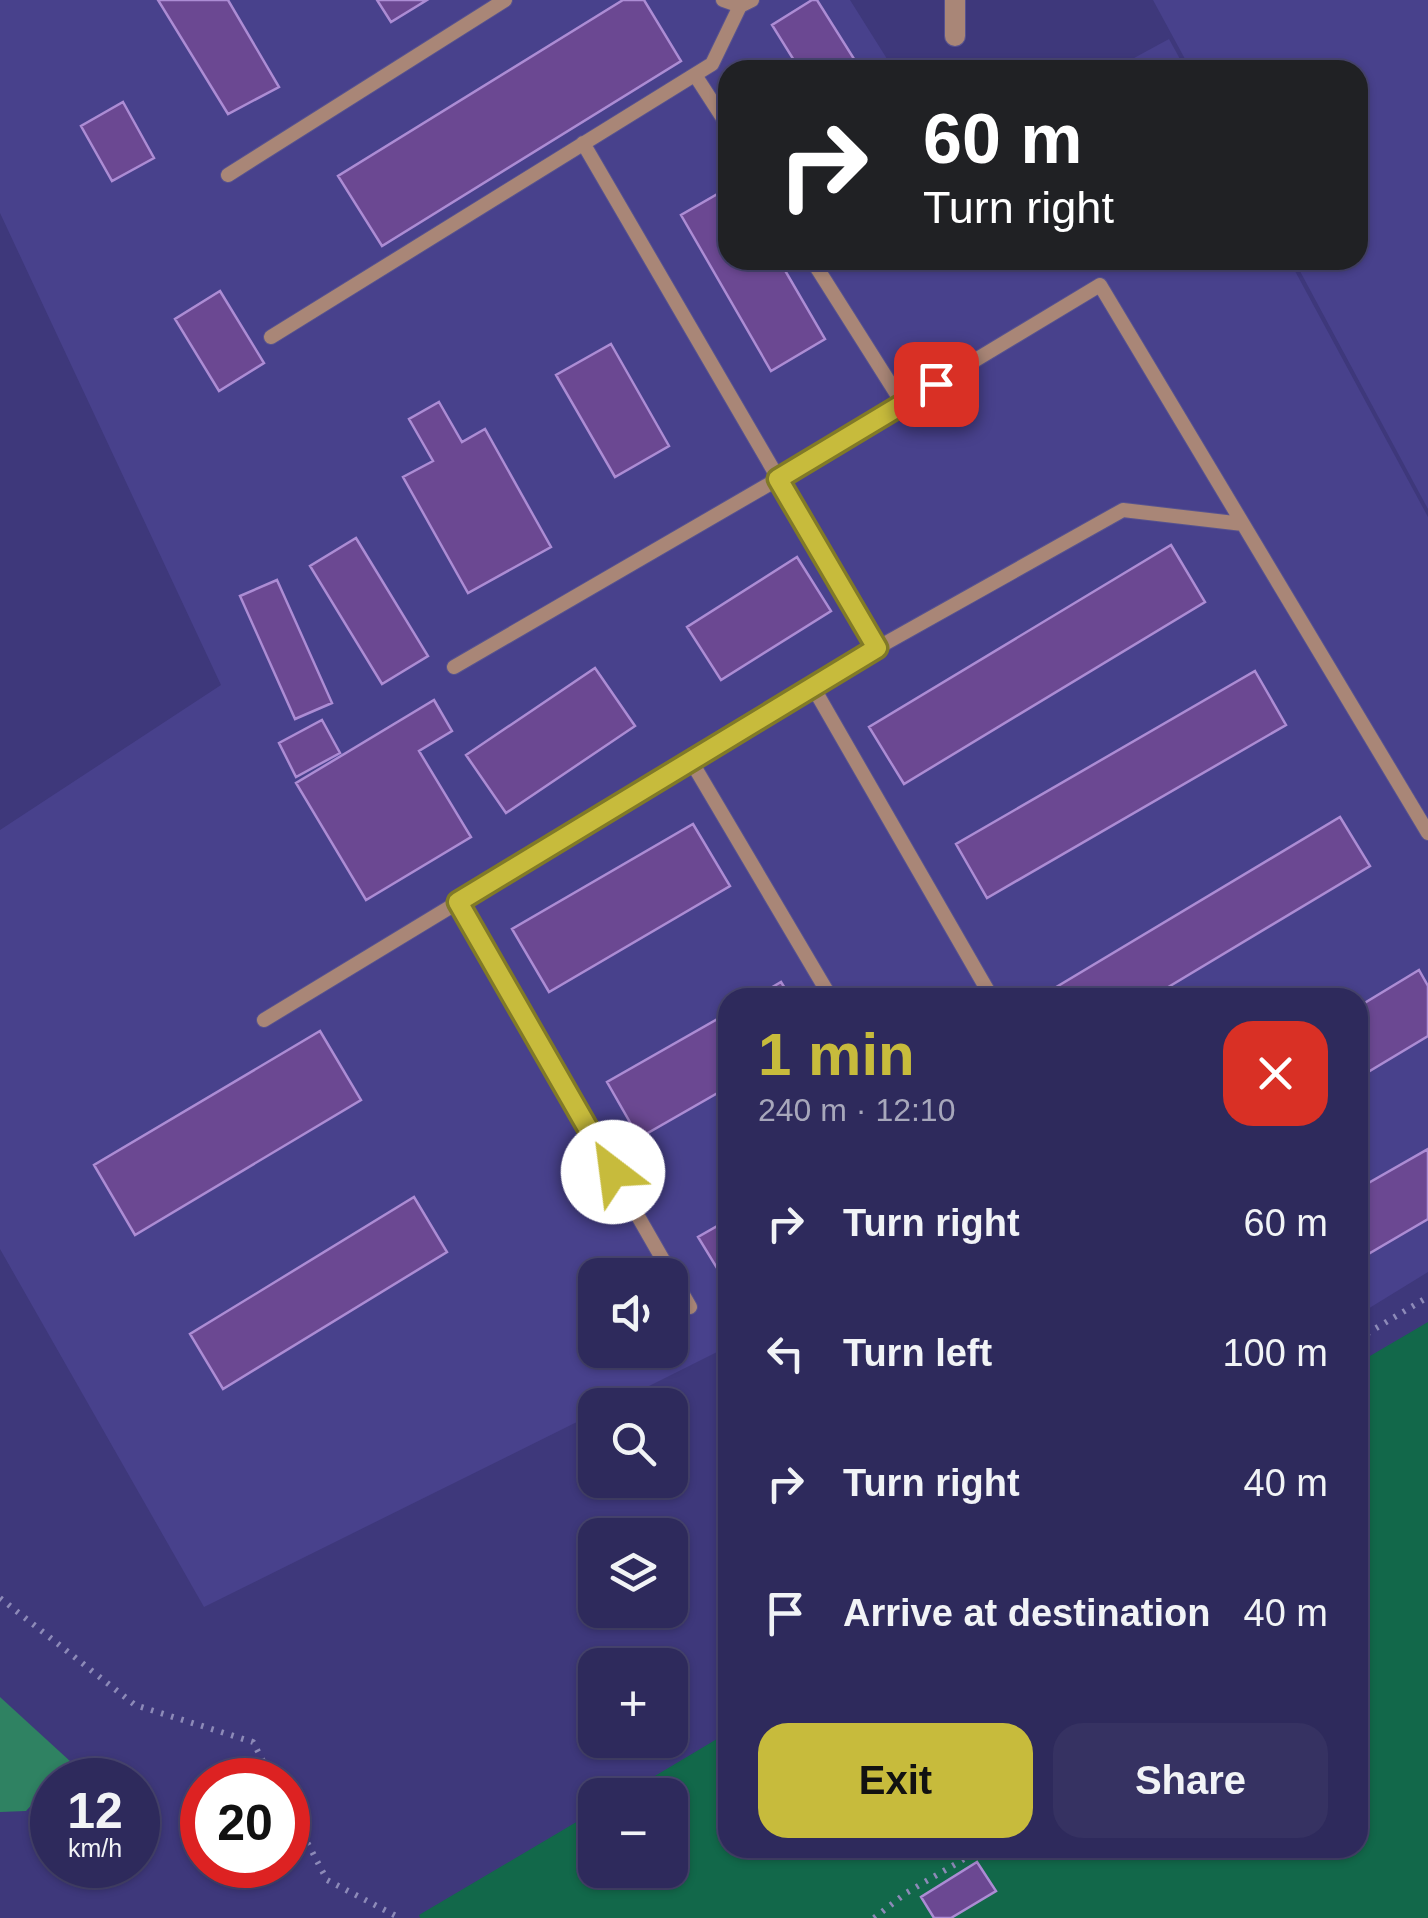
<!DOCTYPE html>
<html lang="en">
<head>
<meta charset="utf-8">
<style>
	:root { --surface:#2e2a5c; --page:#363262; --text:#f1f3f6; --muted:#a7a7bb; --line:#494672; --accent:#c7bb3c }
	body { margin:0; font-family:Helvetica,sans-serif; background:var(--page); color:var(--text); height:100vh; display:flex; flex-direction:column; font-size:38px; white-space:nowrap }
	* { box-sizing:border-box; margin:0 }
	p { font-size:32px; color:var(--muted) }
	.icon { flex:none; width:55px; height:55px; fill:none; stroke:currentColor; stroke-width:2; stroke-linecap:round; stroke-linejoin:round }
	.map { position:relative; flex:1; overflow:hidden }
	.details { position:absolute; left:718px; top:988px; width:650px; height:870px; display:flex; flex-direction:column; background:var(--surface); border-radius:30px; box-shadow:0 2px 8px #0004,0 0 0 2px var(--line) }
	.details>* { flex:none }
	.guide { position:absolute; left:718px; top:60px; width:650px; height:210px; border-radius:30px; box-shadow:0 2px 8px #0004,0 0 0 2px var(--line); background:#202124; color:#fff; overflow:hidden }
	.tools { position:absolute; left:578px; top:1258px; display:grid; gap:20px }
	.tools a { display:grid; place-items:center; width:110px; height:110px; border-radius:20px; background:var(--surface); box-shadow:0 2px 8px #0004,0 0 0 2px var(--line); font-size:50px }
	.speed { position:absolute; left:30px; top:1758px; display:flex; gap:20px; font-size:50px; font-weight:700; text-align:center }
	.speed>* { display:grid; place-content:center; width:130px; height:130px; border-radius:50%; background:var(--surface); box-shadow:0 2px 8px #0004,0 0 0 2px var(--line); line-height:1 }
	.speed small { font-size:25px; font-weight:400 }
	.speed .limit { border:15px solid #d22; background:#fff; color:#111 }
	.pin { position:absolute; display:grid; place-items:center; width:85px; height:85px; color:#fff; margin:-42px; border-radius:20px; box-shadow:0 5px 15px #0006 }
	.me { position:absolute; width:110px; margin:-55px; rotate:330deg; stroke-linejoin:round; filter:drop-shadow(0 0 8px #0008) }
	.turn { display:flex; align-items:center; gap:35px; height:210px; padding:0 40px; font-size:45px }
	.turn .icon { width:130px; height:130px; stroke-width:2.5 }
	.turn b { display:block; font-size:70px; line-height:85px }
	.round { display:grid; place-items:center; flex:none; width:105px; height:105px; border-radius:30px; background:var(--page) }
	.summary { display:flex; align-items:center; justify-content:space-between; height:170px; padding:0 40px }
	h1 { font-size:60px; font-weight:800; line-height:75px; color:var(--accent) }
	.action { display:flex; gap:20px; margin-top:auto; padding:20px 40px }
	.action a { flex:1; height:115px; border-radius:30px; background:var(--accent); color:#111; font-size:40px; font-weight:800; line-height:115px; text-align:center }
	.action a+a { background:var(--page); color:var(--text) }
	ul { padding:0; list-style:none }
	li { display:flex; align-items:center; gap:30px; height:130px; padding:0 40px }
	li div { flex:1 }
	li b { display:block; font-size:38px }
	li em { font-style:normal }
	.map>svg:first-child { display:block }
	.built { fill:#48418c; fill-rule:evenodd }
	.green { fill:#12684a }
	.forest { fill:#2f8262 }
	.building { fill:#6b4892; stroke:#ac8cd4; stroke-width:2.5 }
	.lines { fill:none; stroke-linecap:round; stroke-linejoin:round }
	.service-casing { stroke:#58538f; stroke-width:16 }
	.minor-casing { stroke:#58538f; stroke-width:22 }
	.path { stroke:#8d8ab8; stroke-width:6; stroke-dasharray:2.5 8; stroke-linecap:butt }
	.service { stroke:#a98677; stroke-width:14 }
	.minor { stroke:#a98677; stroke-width:20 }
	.route-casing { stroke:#817a27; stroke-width:25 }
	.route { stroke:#c7bb3c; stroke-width:18 }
</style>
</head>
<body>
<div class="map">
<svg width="1428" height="1918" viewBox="0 0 1428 1918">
	<rect width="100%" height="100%" fill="#3e387b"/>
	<!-- built -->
	<path class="built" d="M0,0H850L894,70H728V260H1289L1428,517V1272L1358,1315V998H728L727,1347L611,1405H595V1413L204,1607L0,1249V830L221,685L0,213ZM595,1275H670V1350H595Z
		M1153,0H1428V509L1294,260H1358V70H1191Z
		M1169,39L1186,70H1112Z"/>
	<!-- green -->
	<path class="green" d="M1428,1322V1918H420L419,1915L595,1811V1870H670V1795H623L727,1733L728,1848H1358V1363Z"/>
	<!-- forest -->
	<path class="forest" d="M0,1697L71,1762L26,1811L0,1812Z"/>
	<!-- building -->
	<path class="building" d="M158,0H228L279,87L228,114Z
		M377,0H427L391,22Z
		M623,0H644L681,61L382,246L338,176Z
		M812,0H817L861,70H800L772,25Z
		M123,102L154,158L112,181L81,126Z
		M728,188V260H779L825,339L771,371L681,215Z
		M220,291L264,363L219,391L175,319Z
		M611,344L669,446L615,477L556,375Z
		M439,402L462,442L485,429L551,547L468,593L403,477L433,461L409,419Z
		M356,538L428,656L382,684L310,566Z
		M1171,545L1205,602L904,784L869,727Z
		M797,557L831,611L721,680L687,627Z
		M277,580L332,703L295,719L240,596Z
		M595,668L635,726L506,813L466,755Z
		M1255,671L1286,725L987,898L956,844Z
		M434,700L452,731L419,751L471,837L366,900L296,783Z
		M322,720L340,753L296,777L279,743Z
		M1340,817L1370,866L1150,998H1038Z
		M693,824L730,886L549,992L512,929Z
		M1419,970L1428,986V1036L1358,1078V1007Z
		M781,982L791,998H754Z
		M728,1013V1087L639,1138L607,1082Z
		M320,1031L361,1100L135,1235L94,1165Z
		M1428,1149V1219L1358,1260V1189Z
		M414,1197L447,1252L223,1389L190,1334Z
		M728,1220V1286L698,1237Z
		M977,1862L996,1891L951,1918H934L921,1897Z"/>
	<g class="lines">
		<defs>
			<path id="service" d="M723,0L740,6
				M695,75L728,126
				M583,143L877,648
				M228,175L505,0
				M812,260L903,404
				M271,337L712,64L740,6L752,0
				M454,667L778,479L1100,285L1428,833
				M813,687L992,998
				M691,761L831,998
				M458,902L690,1307
				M264,1020L877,648L1123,510L1243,524"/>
			<path id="minor" d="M955,0V36"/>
		</defs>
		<!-- service casing -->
		<use href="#service" class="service-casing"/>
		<!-- minor casing -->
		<use href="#minor" class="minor-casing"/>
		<!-- path -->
		<path class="path" d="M1358,1339L1428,1297
			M0,1598L135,1705L253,1742L273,1780
			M288,1806L327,1880L400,1918
			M874,1918L906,1893L983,1848"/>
		<!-- service -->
		<use href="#service" class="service"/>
		<!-- minor -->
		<use href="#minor" class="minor"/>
	</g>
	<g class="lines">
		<defs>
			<path id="route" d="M613,1172L458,902L877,648L778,479L936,384"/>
		</defs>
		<!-- route casing -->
		<use href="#route" class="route-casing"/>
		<!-- route -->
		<use href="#route" class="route"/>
	</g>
</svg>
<div class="tools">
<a><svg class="icon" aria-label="sound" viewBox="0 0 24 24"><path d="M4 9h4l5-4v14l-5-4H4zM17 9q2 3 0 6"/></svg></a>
<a><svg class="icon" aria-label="search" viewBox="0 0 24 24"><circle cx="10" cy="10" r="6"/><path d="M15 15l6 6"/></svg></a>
<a><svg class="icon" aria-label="layers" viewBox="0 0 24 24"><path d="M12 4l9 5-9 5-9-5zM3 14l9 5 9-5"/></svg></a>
<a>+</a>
<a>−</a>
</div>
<div class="speed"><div>12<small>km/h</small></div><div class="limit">20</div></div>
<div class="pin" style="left:936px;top:384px;background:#d93025"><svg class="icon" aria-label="arrive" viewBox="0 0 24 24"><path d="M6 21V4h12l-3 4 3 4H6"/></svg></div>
<svg class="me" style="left:613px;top:1172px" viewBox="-20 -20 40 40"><circle r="19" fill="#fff"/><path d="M0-13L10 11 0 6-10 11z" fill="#c7bb3c"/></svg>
<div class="guide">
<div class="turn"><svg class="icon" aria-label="right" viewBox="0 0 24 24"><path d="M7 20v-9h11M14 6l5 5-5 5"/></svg><div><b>60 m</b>Turn right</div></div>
</div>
<section class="details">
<div class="summary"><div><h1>1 min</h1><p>240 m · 12:10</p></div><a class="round" style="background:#d93025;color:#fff"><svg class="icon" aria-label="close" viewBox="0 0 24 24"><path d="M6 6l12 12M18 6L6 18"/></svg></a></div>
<ul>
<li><svg class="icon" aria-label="right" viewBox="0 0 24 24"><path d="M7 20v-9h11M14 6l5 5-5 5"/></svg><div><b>Turn right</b></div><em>60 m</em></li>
<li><svg class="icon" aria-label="left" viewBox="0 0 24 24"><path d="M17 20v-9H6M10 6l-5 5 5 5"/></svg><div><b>Turn left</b></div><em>100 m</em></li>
<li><svg class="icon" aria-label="right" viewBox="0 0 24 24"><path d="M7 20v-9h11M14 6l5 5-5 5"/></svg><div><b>Turn right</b></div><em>40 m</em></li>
<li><svg class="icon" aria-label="arrive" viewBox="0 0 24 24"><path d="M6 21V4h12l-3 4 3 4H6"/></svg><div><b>Arrive at destination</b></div><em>40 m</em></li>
</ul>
<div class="action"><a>Exit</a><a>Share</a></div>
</section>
</div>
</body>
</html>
